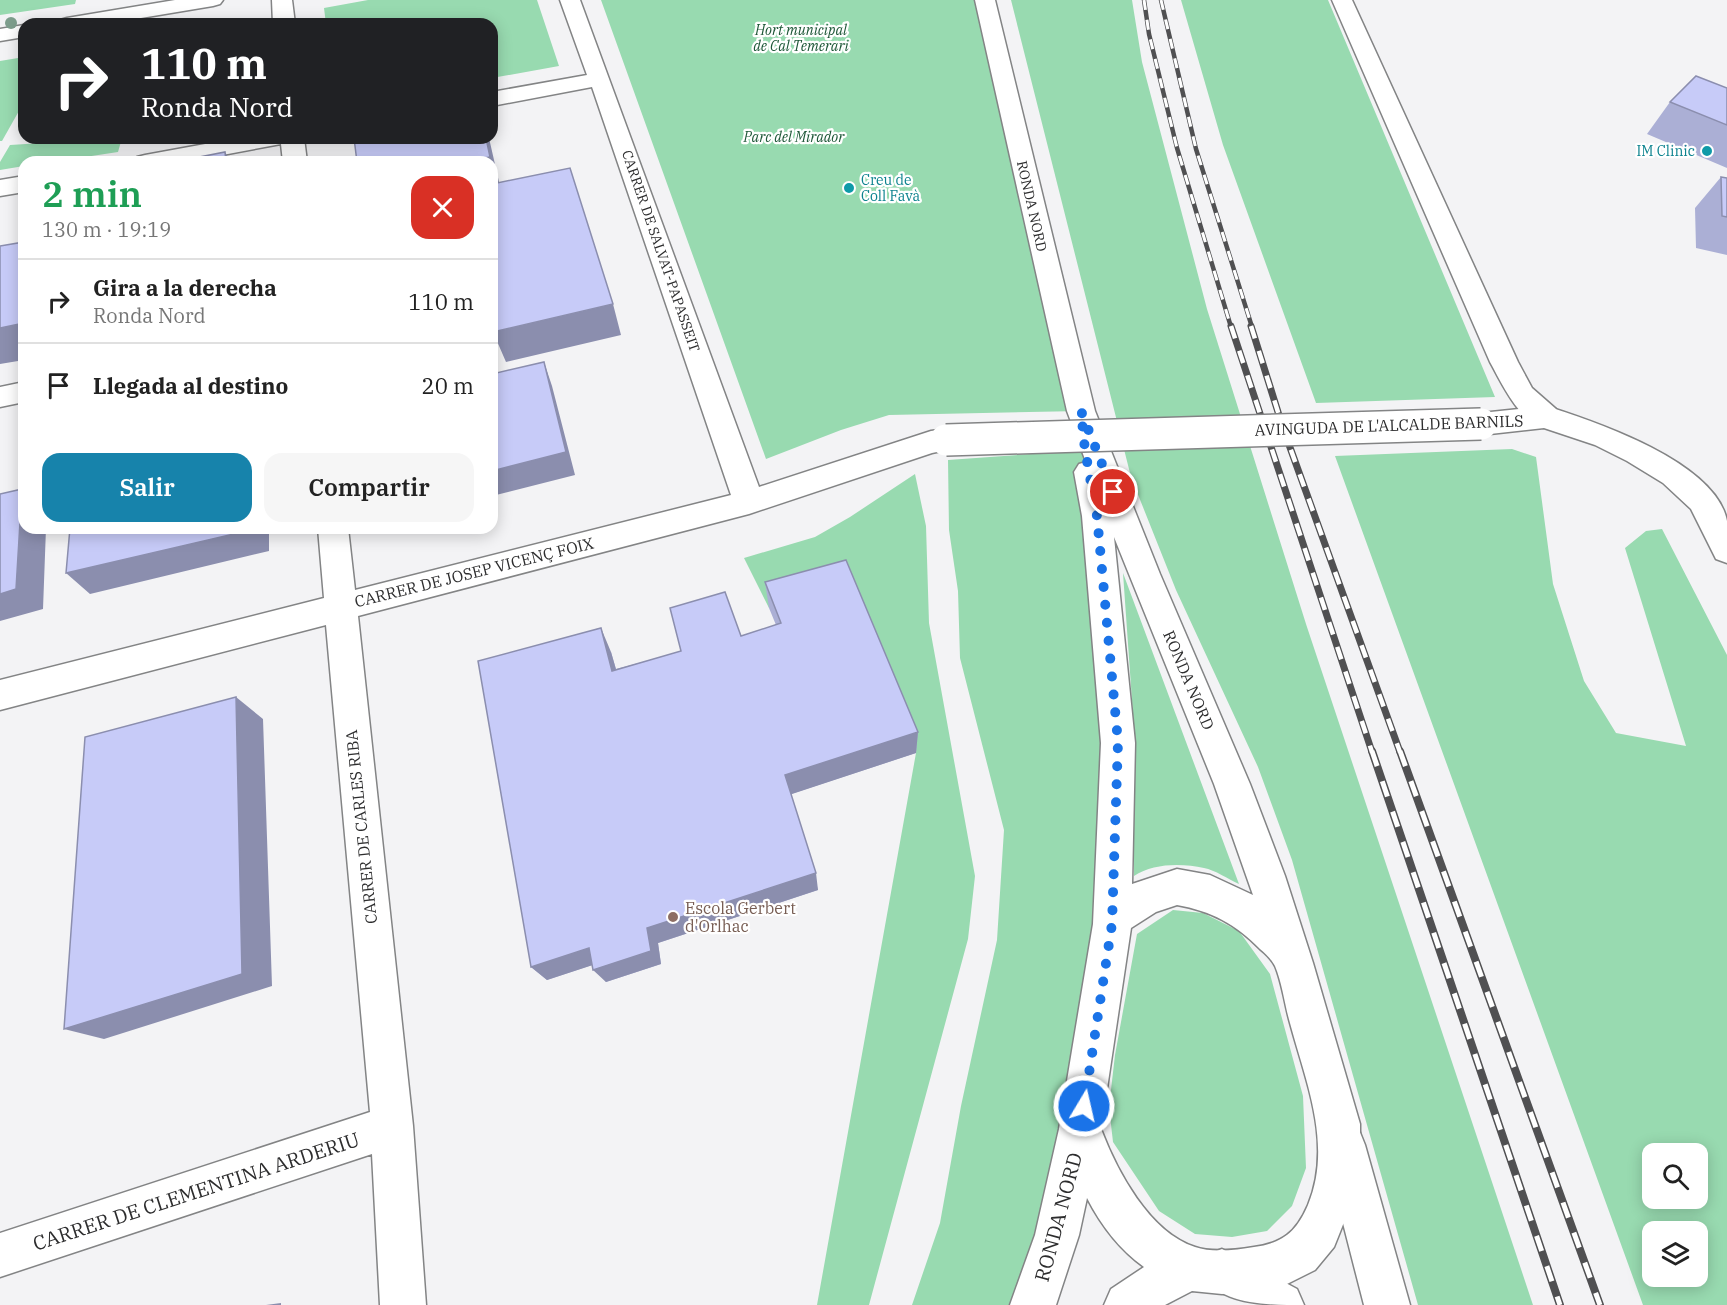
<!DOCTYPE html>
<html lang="es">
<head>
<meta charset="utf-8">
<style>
	:root { --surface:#fff; --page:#f6f6f6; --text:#222; --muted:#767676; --line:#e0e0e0; --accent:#1783ab }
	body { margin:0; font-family:"IBM Plex Serif",serif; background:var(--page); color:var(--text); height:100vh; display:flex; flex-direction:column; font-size:22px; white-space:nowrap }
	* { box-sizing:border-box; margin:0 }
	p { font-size:20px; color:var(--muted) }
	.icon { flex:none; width:33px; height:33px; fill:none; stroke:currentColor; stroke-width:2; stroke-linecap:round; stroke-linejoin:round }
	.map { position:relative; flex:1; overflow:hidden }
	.details { position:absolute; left:18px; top:156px; width:480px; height:378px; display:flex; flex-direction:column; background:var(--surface); border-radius:18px; box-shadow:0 3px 15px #0003 }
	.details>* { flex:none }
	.hud { position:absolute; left:18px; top:18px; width:480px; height:126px; border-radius:18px; box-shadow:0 3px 15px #0003; background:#202124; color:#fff; overflow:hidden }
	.controls { position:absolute; left:1642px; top:1143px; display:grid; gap:12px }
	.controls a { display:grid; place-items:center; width:66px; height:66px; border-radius:12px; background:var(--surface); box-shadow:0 3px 15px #0003; font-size:30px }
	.pin { position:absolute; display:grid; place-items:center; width:51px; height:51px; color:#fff; margin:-26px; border:3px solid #fff; border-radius:50%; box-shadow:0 2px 6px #0007 }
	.me { position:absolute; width:66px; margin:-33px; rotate:9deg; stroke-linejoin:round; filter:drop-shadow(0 0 4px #0008) }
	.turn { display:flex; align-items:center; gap:21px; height:126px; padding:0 24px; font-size:27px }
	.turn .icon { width:78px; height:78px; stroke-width:2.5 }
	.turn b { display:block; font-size:42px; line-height:51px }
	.round { display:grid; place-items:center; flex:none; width:63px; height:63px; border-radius:18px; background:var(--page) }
	.head { display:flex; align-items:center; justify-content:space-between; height:102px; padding:0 24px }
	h1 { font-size:36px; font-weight:600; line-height:45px; color:#1e9e55 }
	.button { display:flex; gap:12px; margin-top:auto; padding:12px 24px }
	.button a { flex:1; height:69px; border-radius:18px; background:var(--accent); color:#fff; font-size:24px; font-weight:600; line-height:69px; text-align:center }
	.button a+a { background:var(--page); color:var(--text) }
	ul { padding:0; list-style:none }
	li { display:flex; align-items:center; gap:18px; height:84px; padding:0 24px; border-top:2px solid var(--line) }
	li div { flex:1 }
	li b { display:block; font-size:22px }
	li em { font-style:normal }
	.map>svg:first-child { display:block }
	.green { fill:#98dab0; fill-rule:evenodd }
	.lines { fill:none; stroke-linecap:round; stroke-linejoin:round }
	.minor-casing { stroke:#838485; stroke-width:3 }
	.tertiary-casing { stroke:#838485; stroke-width:3 }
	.secondary-casing { stroke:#838485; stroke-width:3 }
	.minor { fill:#fff; fill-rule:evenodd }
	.tertiary { fill:#fff; fill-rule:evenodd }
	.secondary { fill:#fff; fill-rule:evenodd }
	.rail-far2-casing { stroke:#505052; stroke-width:4.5 }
	.rail-far1-casing { stroke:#505052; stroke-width:7 }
	.rail-casing { stroke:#505052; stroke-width:8 }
	.rail-far2 { stroke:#fff; stroke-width:3; stroke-dasharray:10; stroke-linecap:butt }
	.rail-far1 { stroke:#fff; stroke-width:4.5; stroke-dasharray:13; stroke-linecap:butt }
	.rail { stroke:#fff; stroke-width:5; stroke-dasharray:16; stroke-linecap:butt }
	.tertiary-bridge-casing { stroke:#838485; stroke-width:34; stroke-linecap:butt }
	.tertiary-bridge { stroke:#fff; stroke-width:31 }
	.tree { fill:#7d9d8c }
	.wall { fill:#abafd5 }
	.shaded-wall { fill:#8b8eae }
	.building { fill:#c7cbf8; stroke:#8b8eae; stroke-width:1.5 }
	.route { stroke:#1a73e8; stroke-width:10; stroke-dasharray:0 18 }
	.culture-dot { fill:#0f9aa8; stroke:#fff; stroke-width:2 }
	.education-dot { fill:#8d6e63; stroke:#fff; stroke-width:2 }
	.labels { text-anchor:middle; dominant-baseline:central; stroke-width:4.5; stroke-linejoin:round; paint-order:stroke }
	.far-park-label { font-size:14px; font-style:italic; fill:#1d5737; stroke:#fff }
	.far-culture-label { font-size:14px; fill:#0d838f; stroke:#fff; text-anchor:end }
	.far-street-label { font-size:14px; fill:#2d2d2e; stroke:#fff }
	.street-label { font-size:16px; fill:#2d2d2e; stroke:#fff }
	.education-label { font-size:16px; fill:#785e54; stroke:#fff; text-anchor:start }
	.near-street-label { font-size:20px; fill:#2d2d2e; stroke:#fff }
</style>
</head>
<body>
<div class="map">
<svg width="1727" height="1305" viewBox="0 0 1727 1305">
	<rect width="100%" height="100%" fill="#f3f3f5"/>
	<!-- green -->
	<path class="green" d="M0,0H76L75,4L0,15Z
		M368,0H537L559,66L492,78V24H326L324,8Z
		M601,0H985L1081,411L889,415L841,430L766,459Z
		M1011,0H1132L1142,62L1207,309L1306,624L1533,1305H1418L1292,860L1258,767L1176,590L1131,477Z
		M1181,0H1328L1495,397L1316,403L1223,145Z
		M24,57V102L2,141H0V61Z
		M122,138L118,152L52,162H24V166L0,170V162L10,145Z
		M1512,449L1536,457L1553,584L1584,681L1616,733L1686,746L1625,548L1646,531L1662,529L1727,655V1305H1643L1335,456ZM1653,1154H1698V1198H1653ZM1653,1232H1698V1276H1653Z
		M1085,450L1097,516L1112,924L1033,1305H912L940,1223L961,1106L997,940L1004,830L960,658L958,591L949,530L948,460Z
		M915,474L926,526L929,623L975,876L968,939L869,1305H817L916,753L847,586L769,608L744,558L815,537L850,517Z
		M1123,573L1239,884C1228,879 1215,870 1204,868C1182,863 1153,863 1134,876V729Z
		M1173,910L1203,913L1239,931L1270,974L1303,1096L1306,1168L1292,1206L1267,1231L1232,1237L1195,1234L1159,1211L1113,1142L1109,1107L1115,1055L1137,934Z"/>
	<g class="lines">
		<defs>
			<path id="minor" d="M175,0H223L220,4L213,6L105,24H56L60,20L67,18Z
				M272,0H292L295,24H273Z
				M560,0H580L759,487L931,431L946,429L956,432L960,440L956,448L932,453L749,514L358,616L413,1126L426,1305H380L372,1154L0,1277V1233L370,1112L326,625L0,710V680L324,598L318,528H348L355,590L731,495L592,87L492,106V92L587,75Z
				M1332,0H1352L1518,362L1532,388L1556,409L1560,417L1556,425C1524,435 1503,385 1490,362Z
				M24,25V37L0,41V29Z
				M238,138H304L307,162H283L281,144L185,162H133L137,157L145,155Z
				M24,176V192L0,196V180Z
				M24,382V402L0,407V387Z
				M1344,1124L1359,1130L1365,1145L1410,1305H1364L1323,1145L1329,1130Z
				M1222,1249L1297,1289L1304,1305C1264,1305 1218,1305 1200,1271L1206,1255Z"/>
			<path id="tertiary" d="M1546,406C1596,422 1716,462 1727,521C1727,534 1727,550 1727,563L1716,559L1691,509L1663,483L1627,461L1595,445L1544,428L1481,435L1471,432L1467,424L1471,416L1481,413Z"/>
			<path id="secondary" d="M975,0H995L1095,411L1160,574L1250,784L1285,876L1313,963L1360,1124V1159L1354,1197L1334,1247L1315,1270L1285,1285L1256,1291L1222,1294L1192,1291L1165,1305H1104L1111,1289L1144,1267C1119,1249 1101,1225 1087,1198L1079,1235L1056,1305H1010L1035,1235L1059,1129L1093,924L1101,743L1082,516L1074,472L1079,464L1086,462L1067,411ZM1114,537L1214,784L1253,895L1210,875L1177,869L1132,884L1135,743ZM1177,905C1211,911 1236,924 1260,949C1265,953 1272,960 1275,966C1282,982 1285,1006 1290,1023C1306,1082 1333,1145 1308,1205C1296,1233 1282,1243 1254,1247C1236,1250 1212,1253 1195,1247C1149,1232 1117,1171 1101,1129L1131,928L1156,912Z"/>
		</defs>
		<!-- minor casing -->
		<use href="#minor" class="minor-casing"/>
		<!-- tertiary casing -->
		<use href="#tertiary" class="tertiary-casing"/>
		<!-- secondary casing -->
		<use href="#secondary" class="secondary-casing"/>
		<!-- minor -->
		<use href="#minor" class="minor"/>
		<!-- tertiary -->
		<use href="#tertiary" class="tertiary"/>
		<!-- secondary -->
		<use href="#secondary" class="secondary"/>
		<defs>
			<path id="rail-far2" d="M1144,0L1149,34L1177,148L1231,327
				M1161,0L1196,149L1252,327"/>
			<path id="rail-far1" d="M1231,326L1372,752
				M1251,326L1283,428L1400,752"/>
			<path id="rail" d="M1372,751L1560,1305
				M1400,751L1600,1305"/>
		</defs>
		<!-- rail-far2 casing -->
		<use href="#rail-far2" class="rail-far2-casing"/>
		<!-- rail-far1 casing -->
		<use href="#rail-far1" class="rail-far1-casing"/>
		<!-- rail casing -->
		<use href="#rail" class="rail-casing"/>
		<!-- rail-far2 -->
		<use href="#rail-far2" class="rail-far2"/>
		<!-- rail-far1 -->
		<use href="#rail-far1" class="rail-far1"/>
		<!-- rail -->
		<use href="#rail" class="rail"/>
		<defs>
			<path id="tertiary-bridge" d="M946,440L1481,424"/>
		</defs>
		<!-- tertiary-bridge casing -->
		<use href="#tertiary-bridge" class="tertiary-bridge-casing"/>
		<!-- tertiary-bridge -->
		<use href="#tertiary-bridge" class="tertiary-bridge"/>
	</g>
	<!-- trees -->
	<circle class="tree" cx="11" cy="23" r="6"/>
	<!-- wall -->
	<path class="wall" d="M1727,88V168L1647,134L1670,102Z
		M1721,177L1727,178V255L1696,248L1695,208Z
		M765,582L918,732L916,753L791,794L818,890L658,943L661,964L606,982L592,965L547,980L531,967L611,652L616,669L741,636L776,625L769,608Z"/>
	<!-- shaded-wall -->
	<path class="shaded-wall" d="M486,138H489L499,182L492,183V162H463Z
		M225,152L231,162H226Z
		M613,304L621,335L506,362L493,332Z
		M24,323V360L0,364V328Z
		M544,362L552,386L575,475L492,496V471Z
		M22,489L24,491V528H46L43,609L0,621V594Z
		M251,528H269V551L90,594L66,573Z
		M601,628L611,652L623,694L612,671Z
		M236,697L263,719L272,986L104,1039L64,1029Z
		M918,732L916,753L789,795L785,775Z
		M816,873L818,890L658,943L661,964L606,982L593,970L647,928Z
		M589,948L602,962L547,980L531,967Z
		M281,1303V1305H266Z"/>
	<!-- building -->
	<path class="building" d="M1696,76L1727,88V125L1670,102Z
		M354,138H486L490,157L463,162H357Z
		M225,152L226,162H174Z
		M570,168L613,304L493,332L492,325V184Z
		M1721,177L1727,178V217L1722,216Z
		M24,242V323L0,328V246Z
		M544,362L566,452L492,471V374Z
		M22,489L16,589L0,594V494Z
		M70,528H251V530L66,573Z
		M846,560L918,732L785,775L816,873L647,928L651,951L593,970L589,948L531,967L478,661L601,628L612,671L681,651L670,608L725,592L741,636L781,623L765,582Z
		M236,697L242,974L64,1029L85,737Z"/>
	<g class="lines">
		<!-- route -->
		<path class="route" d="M1084,1106L1112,924L1118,742L1097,516L1085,450L1081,411L1113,492"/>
	</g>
	<!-- markers -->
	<g class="culture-dot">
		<circle cx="1707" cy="151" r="6"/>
		<circle cx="849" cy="188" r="6"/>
	</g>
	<circle class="education-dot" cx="673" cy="917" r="6"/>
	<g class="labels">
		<!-- far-park labels -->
		<g class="far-park-label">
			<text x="801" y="30">Hort municipal<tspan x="801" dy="16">de Cal Temerari</tspan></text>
			<text x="794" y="137">Parc del Mirador</text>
		</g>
		<!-- far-culture labels -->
		<g class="far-culture-label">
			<text x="1695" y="151">IM Clinic</text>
			<text x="861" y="180" text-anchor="start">Creu de<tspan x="861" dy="16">Coll Favà</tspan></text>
		</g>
		<!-- far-street labels -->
		<g class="far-street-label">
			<text transform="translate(1032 206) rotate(77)">RONDA NORD</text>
			<text transform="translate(661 251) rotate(71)">CARRER DE SALVAT-PAPASSEIT</text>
		</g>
		<!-- street labels -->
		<g class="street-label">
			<text transform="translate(1389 425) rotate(-2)">AVINGUDA DE L'ALCALDE BARNILS</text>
			<text transform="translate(474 572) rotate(-14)">CARRER DE JOSEP VICENÇ FOIX</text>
			<text transform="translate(1189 680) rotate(67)">RONDA NORD</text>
			<text transform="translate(361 827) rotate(-96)">CARRER DE CARLES RIBA</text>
		</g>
		<!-- education labels -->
		<g class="education-label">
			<text x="685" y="908">Escola Gerbert<tspan x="685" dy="18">d'Orlhac</tspan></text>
		</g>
		<!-- near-street labels -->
		<g class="near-street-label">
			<text transform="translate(196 1191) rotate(-18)">CARRER DE CLEMENTINA ARDERIU</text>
			<text transform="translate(1058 1217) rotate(-75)">RONDA NORD</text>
		</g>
	</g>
</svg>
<div class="controls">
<a><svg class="icon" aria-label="search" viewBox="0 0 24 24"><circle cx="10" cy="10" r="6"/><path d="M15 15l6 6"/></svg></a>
<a><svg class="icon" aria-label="layers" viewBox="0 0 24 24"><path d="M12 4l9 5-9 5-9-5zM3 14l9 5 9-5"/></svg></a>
</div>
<div class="pin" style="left:1113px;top:492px;background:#d93025"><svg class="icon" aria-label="arrive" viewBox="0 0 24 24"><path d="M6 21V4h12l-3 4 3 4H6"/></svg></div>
<svg class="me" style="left:1084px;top:1106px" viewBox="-20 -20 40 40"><circle r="17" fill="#1a73e8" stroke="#fff" stroke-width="3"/><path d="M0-11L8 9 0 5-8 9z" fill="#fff"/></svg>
<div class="hud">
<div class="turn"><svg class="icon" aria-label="right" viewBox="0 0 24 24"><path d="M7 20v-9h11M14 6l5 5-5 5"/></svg><div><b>110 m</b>Ronda Nord</div></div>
</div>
<section class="details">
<div class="head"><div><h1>2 min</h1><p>130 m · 19:19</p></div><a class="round" style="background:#d93025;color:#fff"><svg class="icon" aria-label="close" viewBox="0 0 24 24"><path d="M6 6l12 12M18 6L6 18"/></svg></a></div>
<ul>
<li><svg class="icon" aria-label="right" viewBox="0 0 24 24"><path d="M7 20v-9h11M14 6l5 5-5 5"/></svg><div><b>Gira a la derecha</b><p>Ronda Nord</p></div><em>110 m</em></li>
<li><svg class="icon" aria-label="arrive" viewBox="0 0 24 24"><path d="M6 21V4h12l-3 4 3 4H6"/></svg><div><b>Llegada al destino</b></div><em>20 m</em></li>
</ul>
<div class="button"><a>Salir</a><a>Compartir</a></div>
</section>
</div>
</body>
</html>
